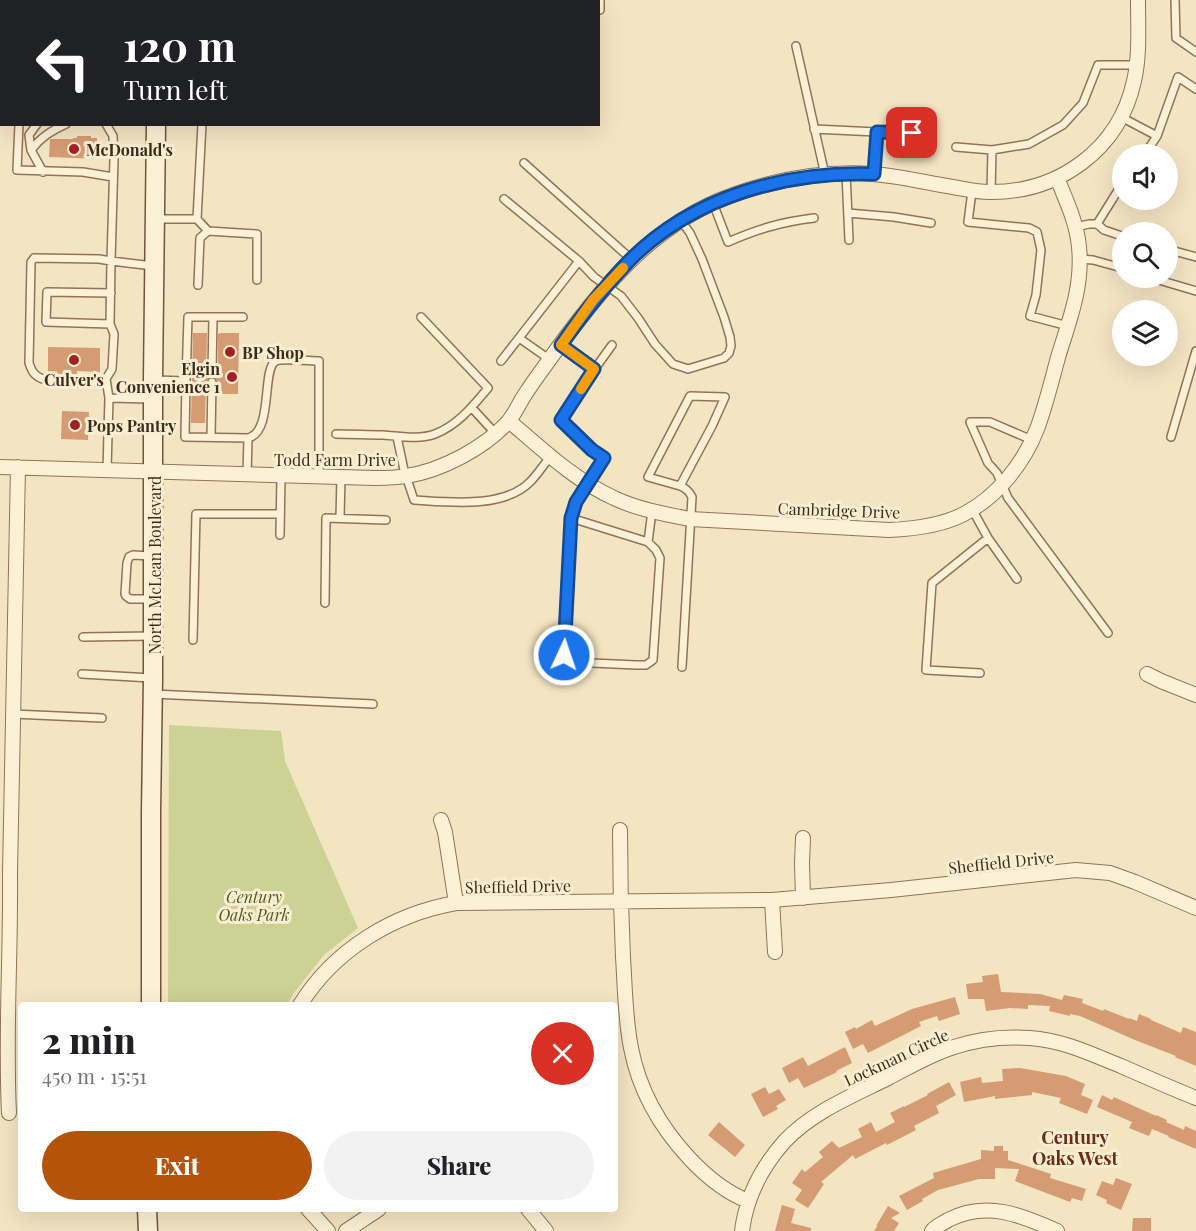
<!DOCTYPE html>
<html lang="en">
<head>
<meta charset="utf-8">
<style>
	:root { --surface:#fff; --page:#f2f2f2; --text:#202124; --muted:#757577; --accent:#b45309 }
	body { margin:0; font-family:"Playfair Display",serif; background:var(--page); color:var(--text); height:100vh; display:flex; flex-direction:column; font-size:22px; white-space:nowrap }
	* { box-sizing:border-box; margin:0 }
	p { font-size:20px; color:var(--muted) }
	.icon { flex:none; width:33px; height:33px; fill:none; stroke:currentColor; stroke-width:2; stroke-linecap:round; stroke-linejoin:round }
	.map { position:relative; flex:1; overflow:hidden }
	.sheet { position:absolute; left:18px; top:1002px; width:600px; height:210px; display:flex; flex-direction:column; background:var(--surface); border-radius:6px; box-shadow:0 6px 24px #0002 }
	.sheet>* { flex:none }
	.banner { position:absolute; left:0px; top:0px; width:600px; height:126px; box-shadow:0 6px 24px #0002; background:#202124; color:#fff; overflow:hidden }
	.buttons { position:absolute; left:1112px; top:144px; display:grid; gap:12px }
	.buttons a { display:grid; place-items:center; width:66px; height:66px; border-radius:50%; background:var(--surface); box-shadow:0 6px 24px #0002; font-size:30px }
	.pin { position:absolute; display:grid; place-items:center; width:51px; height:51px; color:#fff; margin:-26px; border-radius:12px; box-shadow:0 3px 9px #0006 }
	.me { position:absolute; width:66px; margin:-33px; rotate:3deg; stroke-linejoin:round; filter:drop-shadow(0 0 4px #0008) }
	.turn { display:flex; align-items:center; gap:21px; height:126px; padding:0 24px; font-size:27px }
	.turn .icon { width:78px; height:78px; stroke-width:2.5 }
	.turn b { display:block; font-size:42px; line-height:51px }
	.round { display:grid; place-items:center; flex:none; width:63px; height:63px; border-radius:32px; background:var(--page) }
	.headline { display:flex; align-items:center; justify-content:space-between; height:102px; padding:0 24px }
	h1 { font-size:36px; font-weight:800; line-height:45px }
	.cta { display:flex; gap:12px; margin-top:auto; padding:12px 24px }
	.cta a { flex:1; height:69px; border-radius:36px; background:var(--accent); color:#fff; font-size:24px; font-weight:800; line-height:69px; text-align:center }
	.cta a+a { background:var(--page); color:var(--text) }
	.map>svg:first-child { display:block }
	.green { fill:#cbd294 }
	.building { fill:#d59b73 }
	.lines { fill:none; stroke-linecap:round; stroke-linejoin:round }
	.lane-casing { stroke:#8f7457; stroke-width:10 }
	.street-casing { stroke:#8f7457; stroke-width:16 }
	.secondary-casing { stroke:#71553a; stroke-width:21 }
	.lane { stroke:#fcf1d6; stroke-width:7 }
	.street { stroke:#fcf1d6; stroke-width:14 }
	.secondary { stroke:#fcf1d6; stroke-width:18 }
	.route-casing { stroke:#114b97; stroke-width:15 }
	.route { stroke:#1a73e8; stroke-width:10 }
	.slow { stroke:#f59e0b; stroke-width:10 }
	.poi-dot { fill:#a52022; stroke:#f9eed2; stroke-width:2 }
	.labels { text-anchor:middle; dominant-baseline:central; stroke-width:6; stroke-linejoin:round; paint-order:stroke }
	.poi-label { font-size:16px; font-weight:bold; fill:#3d2c1c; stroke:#f9eed2; text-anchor:start }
	.street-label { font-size:16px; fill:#3d2c1c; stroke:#f9eed2 }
	.park-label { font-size:16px; font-style:italic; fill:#4d5c21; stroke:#f9eed2 }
	.neighbourhood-label { font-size:18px; font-weight:bold; fill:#6e2917; stroke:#f9eed2 }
</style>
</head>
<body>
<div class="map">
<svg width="1196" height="1231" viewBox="0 0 1196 1231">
	<rect width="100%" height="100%" fill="#f3e4c2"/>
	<!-- green -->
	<path class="green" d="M169,725L281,731L285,761L358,928L324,955L293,994L287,1005H168Z"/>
	<!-- building -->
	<path class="building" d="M77,136H91V138H97V141H99L98,159L49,157L50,139H73V138H77Z
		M193,333H207L206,371L207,374L211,377L208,379L206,382L205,423H191Z
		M221,333H239L238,394H217V380L213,376L216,374L218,372V334Z
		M48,347L100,348V372L77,371V375L48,374Z
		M62,411L89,412L88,440L61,439Z
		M998,974L1001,992L1040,994L1062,1000L1064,995L1083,999L1082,1003L1103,1011L1104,1009L1129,1019V1018L1137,1021L1139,1014L1151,1019V1020L1181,1033L1183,1027L1196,1032V1066L1175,1057L1176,1056L1135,1040L1080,1016L1070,1014V1016L1049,1011L1050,1006L1028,1005V1009L1010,1008L986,1011L984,999H968L966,984L983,982L982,976Z
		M955,997L960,1014L939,1021L937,1016L919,1022L921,1026L868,1053L863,1044L853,1049L845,1032L855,1027L856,1029L872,1020L875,1026L912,1009Z
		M845,1047L852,1063L836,1071L837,1072L804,1088L798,1078L789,1083L782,1068L803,1057L808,1066Z
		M1020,1068L1066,1076L1085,1084L1081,1095L1093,1100L1087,1114L1059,1103L1061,1098L1032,1092V1095L995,1099V1096L964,1102L960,1082L981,1077L982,1083L1003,1081L1002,1069Z
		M949,1082L956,1095L936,1106L939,1113L914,1126L916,1130L887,1145L886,1143L855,1159L853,1155L821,1182L824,1184L808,1208L795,1200L802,1190L792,1183L802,1169L805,1172L823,1157L819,1152L832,1141L839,1148L862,1137L858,1129L871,1122L876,1132L895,1122L890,1113L904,1106V1107L928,1095L927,1094Z
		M765,1087L769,1094L779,1089L786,1100L776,1106L778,1109L763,1117L751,1094Z
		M1102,1095L1112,1100L1114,1097L1156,1116V1115L1167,1120L1166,1122L1184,1130L1185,1126L1196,1131V1149L1168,1137L1169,1136L1152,1129L1149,1136L1129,1128L1132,1122L1097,1107Z
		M719,1122L745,1145L735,1157L708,1135Z
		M994,1146H1003V1151H1008V1160L1051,1174L1050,1178L1086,1189L1082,1201L1072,1198L1070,1202L1015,1181L1019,1169L995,1168V1179H979L938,1190L922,1199L923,1201L907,1210L899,1196L934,1178L933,1173L981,1159V1150L994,1151Z
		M1116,1178L1132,1184L1121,1210L1106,1203L1107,1200L1096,1195L1102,1181L1113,1185Z
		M782,1205L795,1209L791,1223L811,1228V1231H775Z
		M888,1206L900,1213L891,1218L899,1223L894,1231H874L878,1225L876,1226Z
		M1133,1218H1151V1231H1132Z"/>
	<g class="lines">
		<defs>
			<path id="lane" d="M23,0V2
				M58,0V2
				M508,0V2
				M1175,0L1176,38L1196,52
				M116,2V0
				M598,10H600V0
				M796,46L825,175
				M0,63H2
				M1121,117L1157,136L1145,154
				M19,124L17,170L83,172L113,177
				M106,124L113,136L114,159L111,261L153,266
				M814,129L877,132L874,174
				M877,132L930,133
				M1157,136L1178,77L1196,89
				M956,147L992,150
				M31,150L29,135L37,124
				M524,163L631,259
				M43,172L31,150C41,137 51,131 66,124
				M846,173L849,240
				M972,191L968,222L1029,228L1037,232L1041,250L1036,295L1030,316L1068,326
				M991,192L992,150L1029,144L1063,125L1083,103L1098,65H1136
				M504,199L579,261L594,277L621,296L638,318L655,344L673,364L688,369L724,358L729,353L731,346L730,337L724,317L702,259L690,233L681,221
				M713,203L728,242C758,229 781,222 814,218
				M848,213L894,217L931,223
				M157,219H197L202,124
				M197,219L208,231L257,234V280
				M1097,224L1104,230L1122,236
				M1076,227L1089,224H1097L1122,184
				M1167,249L1196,257
				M1080,259L1093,260L1122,268
				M1152,278L1196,291
				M198,285L200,238L208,231
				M110,324L114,334L112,369L106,379L99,382C82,382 43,387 33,372C31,369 30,366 29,363L31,262L34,258L99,259L111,261L110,324L46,322L47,292L111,293
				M519,338L549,359
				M560,345L594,370
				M612,345L594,370L561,420L593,450L604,458L576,502L571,518L564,655L566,659L570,662L636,665H646L653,660L660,558L656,550L648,542L652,511
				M501,361L579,261
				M212,371L213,317
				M106,379L109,398
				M153,380L186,381L188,317H243
				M186,381L185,437L248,438L247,475
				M472,408L495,433
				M336,434C352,434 368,435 383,435C400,436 419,440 435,434C458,425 473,406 488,388L421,317
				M211,437L212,382
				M397,437L404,470L414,500C449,502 503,509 530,482C538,474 544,464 551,456
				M1171,437L1196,351
				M248,438C274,432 261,368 276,361C282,358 311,361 319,361V477
				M1032,440L990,422H970L988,463L997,473L1008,498L1108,633
				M107,470L109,398L151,399
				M680,486L712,426L725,397L690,396L648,477L680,486C686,488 689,491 692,497L682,667
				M972,509L988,538L1017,579
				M340,518L341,477
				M571,518L648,542
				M280,535L281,476
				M151,556L133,555L129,557L127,563L125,594L126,596L130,599H153
				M325,603L326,518L386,520
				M83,637L153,636
				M193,640L196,514H280
				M980,673L926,670L932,583L988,538
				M82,674L151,678
				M153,694L373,704
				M13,714L102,718"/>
			<path id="street" d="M509,421C542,449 574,480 614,498C637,509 664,514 690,519L889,530C914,529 941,526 964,514C997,497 1024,463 1037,429C1046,405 1052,379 1059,354C1070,319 1083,285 1079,247C1077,223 1066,200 1057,178
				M0,467L375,478C385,478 396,478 406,476C441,471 484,448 508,422C514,415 519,404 524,396C531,385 539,374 547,363C596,294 650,224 733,195C777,179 826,171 873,174C900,176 927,183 953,187C965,189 977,192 989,192C1058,193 1119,150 1134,81C1140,55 1138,27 1138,0
				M1147,674L1161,681L1196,695
				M441,820L445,832L456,903
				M620,830C620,872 621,915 623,957C625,987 625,1018 631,1048C639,1090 661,1128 690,1159C707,1177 725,1192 748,1201
				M803,838L802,863L803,898
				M772,900L775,952
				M300,1005C334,950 393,914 456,903L772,900L891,890L1076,870L1110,873L1135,882L1196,908
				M9,1113C5,1033 11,953 10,873L18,467
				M308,1209L328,1231
				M528,1209L546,1231
				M346,1231L379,1209
				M742,1231C746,1198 762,1167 784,1142C812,1112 852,1096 888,1078C909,1067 931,1054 954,1047C978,1039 1004,1036 1030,1038C1062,1040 1091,1054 1121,1066C1146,1077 1171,1088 1196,1098
				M932,1231C936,1226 942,1224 948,1220C986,1200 1021,1215 1057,1231"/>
			<path id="secondary" d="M157,2V0
				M151,1005V813L153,678V380L156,124
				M147,1209L148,1231"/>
		</defs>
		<!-- lane casing -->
		<use href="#lane" class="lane-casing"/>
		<!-- street casing -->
		<use href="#street" class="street-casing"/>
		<!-- secondary casing -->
		<use href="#secondary" class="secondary-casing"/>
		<!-- lane -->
		<use href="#lane" class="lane"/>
		<!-- street -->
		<use href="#street" class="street"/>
		<!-- secondary -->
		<use href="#secondary" class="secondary"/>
	</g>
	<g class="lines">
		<defs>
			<path id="route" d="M564,655L571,518L576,502L604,458L592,450L561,420L594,369L561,345C583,314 604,287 630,260C694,196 786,171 874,174L877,132L912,133"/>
		</defs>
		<!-- route casing -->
		<use href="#route" class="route-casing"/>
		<!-- route -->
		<use href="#route" class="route"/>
		<!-- slow -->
		<path class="slow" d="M581,389L594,369L561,345L593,300L623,268"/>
	</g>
	<!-- markers -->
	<g class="poi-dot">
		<circle cx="74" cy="149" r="6"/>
		<circle cx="230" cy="352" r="6"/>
		<circle cx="74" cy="360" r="6"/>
		<circle cx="232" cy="377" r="6"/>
		<circle cx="75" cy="425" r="6"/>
	</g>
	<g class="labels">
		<!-- poi labels -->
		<g class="poi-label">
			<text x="86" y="149">McDonald's</text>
			<text x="242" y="352">BP Shop</text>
			<text x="220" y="368" text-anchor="end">Elgin<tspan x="220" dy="18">Convenience 1</tspan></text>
			<text x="74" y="379" text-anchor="middle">Culver's</text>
			<text x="87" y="425">Pops Pantry</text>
		</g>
		<!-- street labels -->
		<g class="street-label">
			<text x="335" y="459">Todd Farm Drive</text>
			<text transform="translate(839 510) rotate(2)">Cambridge Drive</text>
			<text transform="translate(154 565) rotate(-90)">North McLean Boulevard</text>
			<text transform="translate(1001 862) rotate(-6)">Sheffield Drive</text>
			<text transform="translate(518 886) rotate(-1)">Sheffield Drive</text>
			<text transform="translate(896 1057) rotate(-25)">Lockman Circle</text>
		</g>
		<!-- park labels -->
		<g class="park-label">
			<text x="254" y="896">Century<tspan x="254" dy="18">Oaks Park</tspan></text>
		</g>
		<!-- neighbourhood labels -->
		<g class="neighbourhood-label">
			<text x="1075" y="1137">Century<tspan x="1075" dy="21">Oaks West</tspan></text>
		</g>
	</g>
</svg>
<div class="buttons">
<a><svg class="icon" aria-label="sound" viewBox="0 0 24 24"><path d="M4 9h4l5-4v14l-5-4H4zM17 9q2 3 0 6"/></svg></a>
<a><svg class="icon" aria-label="search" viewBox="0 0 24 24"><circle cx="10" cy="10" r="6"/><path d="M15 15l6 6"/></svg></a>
<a><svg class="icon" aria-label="layers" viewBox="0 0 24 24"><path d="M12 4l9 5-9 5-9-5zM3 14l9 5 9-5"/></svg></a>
</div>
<div class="pin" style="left:912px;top:133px;background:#d93025"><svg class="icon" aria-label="arrive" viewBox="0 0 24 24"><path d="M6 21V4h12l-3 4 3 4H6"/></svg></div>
<svg class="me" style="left:564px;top:655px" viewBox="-20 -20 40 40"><circle r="17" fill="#1a73e8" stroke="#fff" stroke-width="3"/><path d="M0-11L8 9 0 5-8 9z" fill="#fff"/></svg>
<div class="banner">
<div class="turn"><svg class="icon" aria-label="left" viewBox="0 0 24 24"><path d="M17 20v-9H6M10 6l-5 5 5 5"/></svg><div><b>120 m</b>Turn left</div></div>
</div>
<section class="sheet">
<div class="headline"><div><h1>2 min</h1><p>450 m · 15:51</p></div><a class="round" style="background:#d93025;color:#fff"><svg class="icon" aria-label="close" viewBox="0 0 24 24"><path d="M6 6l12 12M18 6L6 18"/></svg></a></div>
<div class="cta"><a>Exit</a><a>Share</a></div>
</section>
</div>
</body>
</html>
